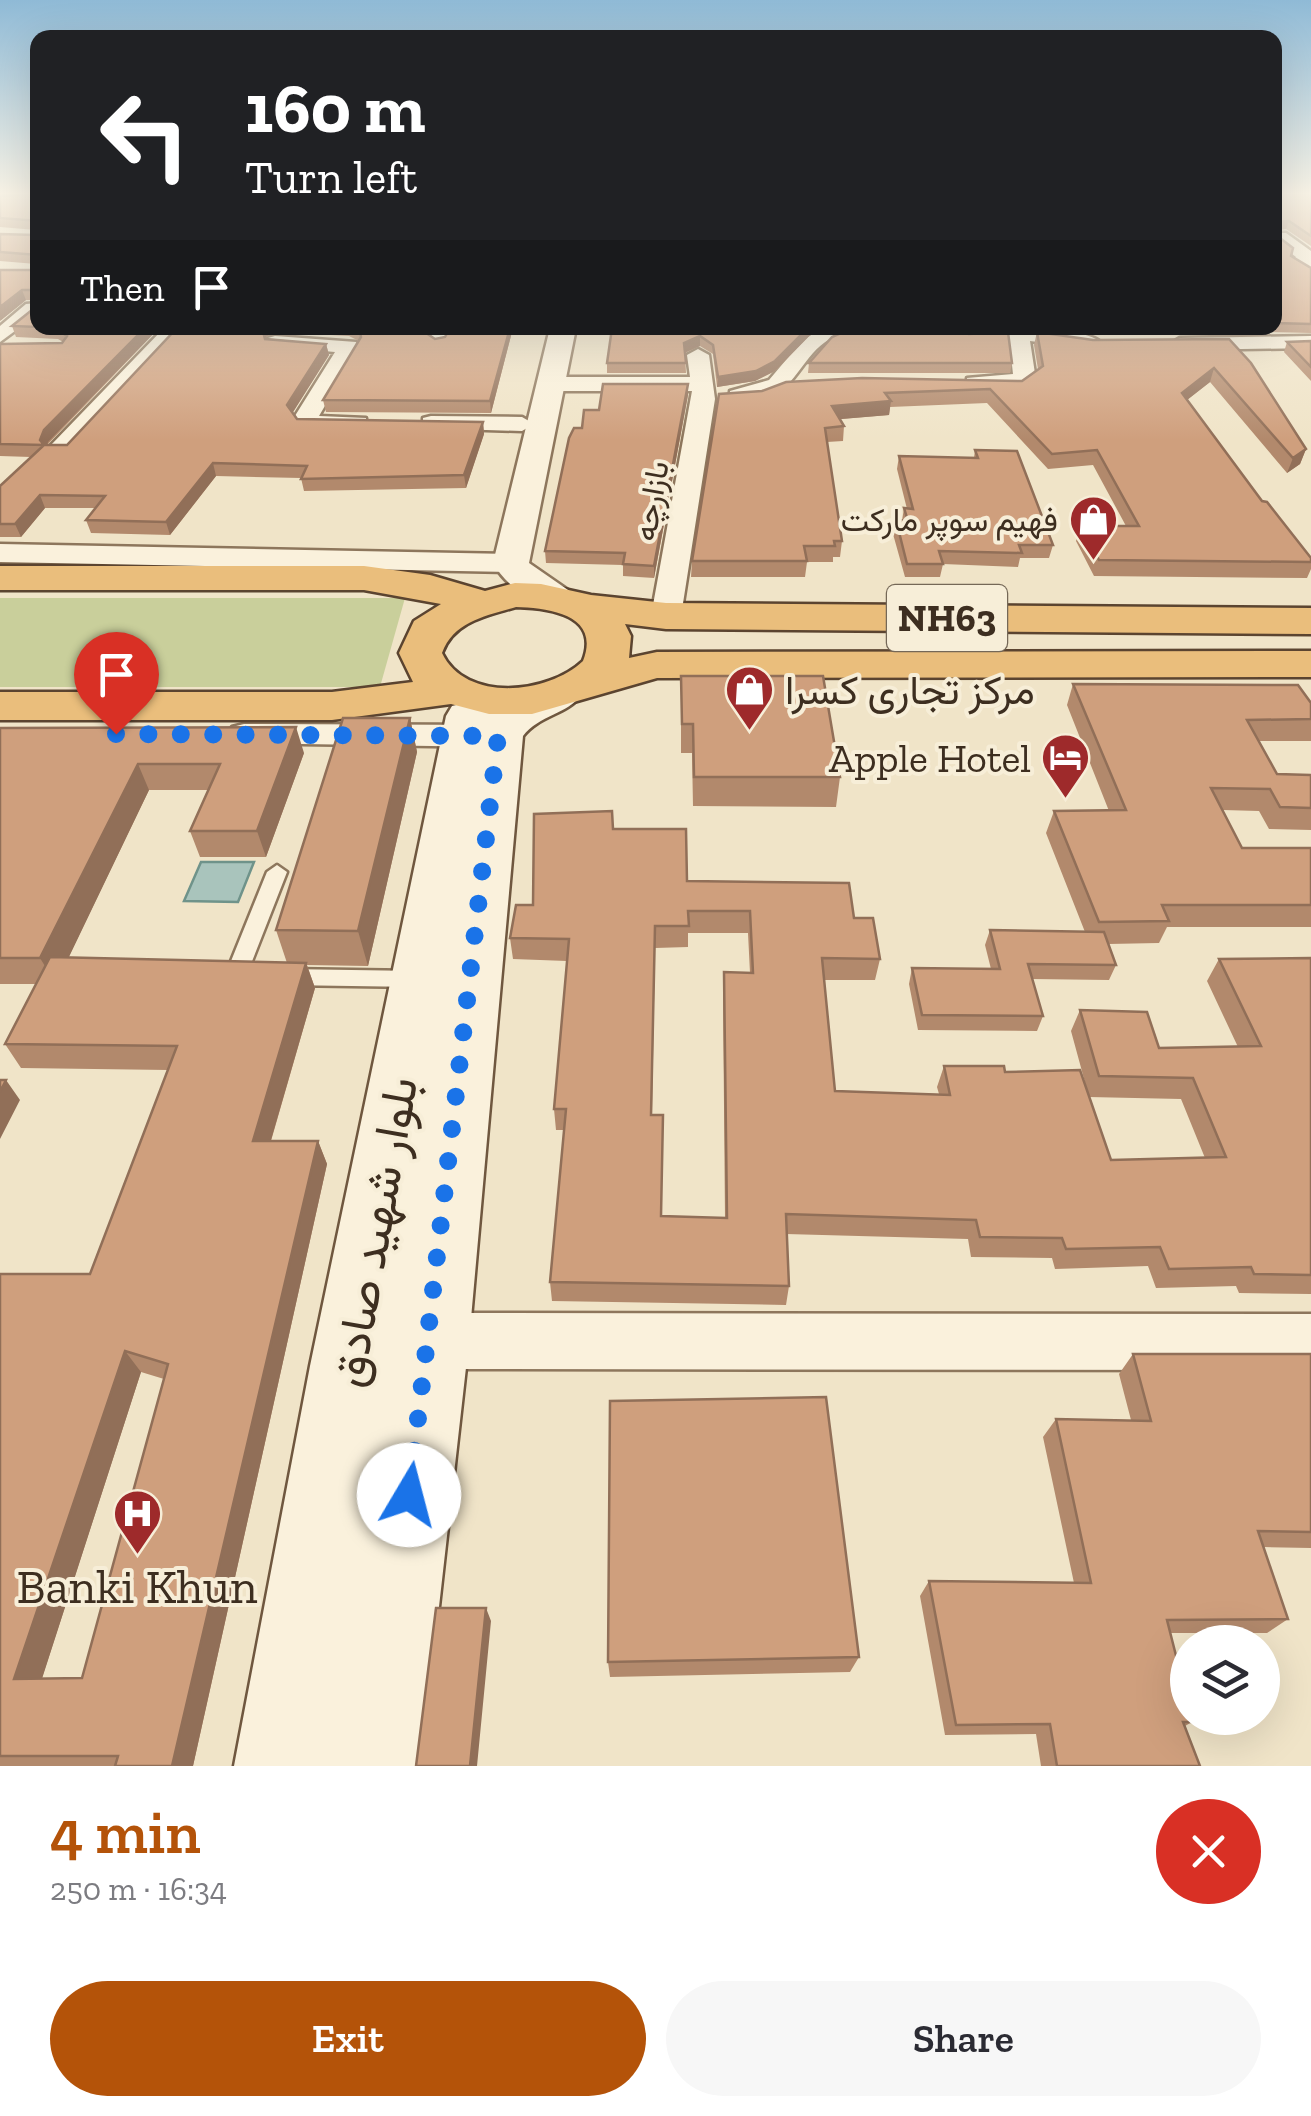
<!DOCTYPE html>
<html lang="en">
<head>
<meta charset="utf-8">
<style>
	:root { --surface:#fff; --page:#f7f7f7; --text:#2b2b33; --muted:#7c7c81; --accent:#b45309 }
	body { margin:0; font-family:"Zilla Slab",Vazirmatn,serif; background:var(--page); color:var(--text); height:100vh; display:flex; flex-direction:column; font-size:38px; white-space:nowrap }
	* { box-sizing:border-box; margin:0 }
	p { font-size:32px; color:var(--muted) }
	.icon { flex:none; width:55px; height:55px; fill:none; stroke:currentColor; stroke-width:2; stroke-linecap:round; stroke-linejoin:round }
	.map { position:relative; height:1766px; overflow:hidden }
	.sheet { display:flex; flex-direction:column; background:var(--surface); flex:1 }
	.sheet>* { flex:none }
	.top-card { position:absolute; left:30px; top:30px; width:1252px; height:305px; border-radius:20px; box-shadow:0 10px 40px #0002; background:#202124; color:#fff; overflow:hidden }
	.buttons { position:absolute; left:1170px; top:1625px; display:grid; gap:20px }
	.buttons a { display:grid; place-items:center; width:110px; height:110px; border-radius:50%; background:var(--surface); box-shadow:0 10px 40px #0002; font-size:50px }
	.pin { position:absolute; display:grid; place-items:center; width:85px; height:85px; color:#fff; margin:-102px -42px; border-radius:50% 50% 50% 0; rotate:-45deg; box-shadow:0 0 10px #0007 }
	.pin .icon { rotate:45deg }
	.me { position:absolute; width:110px; margin:-55px; rotate:8deg; stroke-linejoin:round; filter:drop-shadow(0 0 8px #0008) }
	.turn { display:flex; align-items:center; gap:35px; height:210px; padding:0 50px; font-size:45px }
	.turn .icon { width:130px; height:130px; stroke-width:2.5 }
	.turn b { display:block; font-size:70px; line-height:85px }
	.then { display:flex; align-items:center; height:95px; padding:0 50px; background:#0003; gap:20px; font-size:38px }
	.round { display:grid; place-items:center; flex:none; width:105px; height:105px; border-radius:52px; background:var(--page) }
	.headline { display:flex; align-items:center; justify-content:space-between; height:170px; padding:0 50px }
	h1 { font-size:60px; font-weight:600; line-height:75px; color:var(--accent) }
	.primary-button { display:flex; gap:20px; margin-top:auto; padding:20px 50px }
	.primary-button a { flex:1; height:115px; border-radius:60px; background:var(--accent); color:#fff; font-size:40px; font-weight:600; line-height:115px; text-align:center }
	.primary-button a+a { background:var(--page); color:var(--text) }
	.map>svg:first-child { display:block }
	.green { fill:#c9cf9b }
	.water { fill:#a9c4bc; stroke:#6f938a; stroke-width:2.5 }
	.lines { fill:none; stroke-linecap:round; stroke-linejoin:round }
	.service-casing { stroke:#8d765c; stroke-width:5 }
	.minor-casing { stroke:#8d765c; stroke-width:5 }
	.tertiary-casing { stroke:#8d765c; stroke-width:5 }
	.secondary-casing { stroke:#6f573f; stroke-width:5 }
	.trunk-casing { stroke:#5b4430; stroke-width:5 }
	.service { fill:#faf1dc; fill-rule:evenodd }
	.minor { fill:#faf1dc; fill-rule:evenodd }
	.tertiary { fill:#faf1dc; fill-rule:evenodd }
	.secondary { fill:#faf1dc; fill-rule:evenodd }
	.trunk { fill:#eabe7c; fill-rule:evenodd }
	.wall { fill:#b2896c; fill-rule:evenodd }
	.shaded-wall { fill:#916f58 }
	.building { fill:#cf9f7d; stroke:#916f58; stroke-width:2.5; fill-rule:evenodd }
	.route { stroke:#1a73e8; stroke-width:18; stroke-dasharray:0 32.4 }
	.labels { text-anchor:middle; dominant-baseline:central; stroke-width:8; stroke-linejoin:round; paint-order:stroke }
	.far-street-label { font-size:32px; fill:#3d2e20; stroke:#f7eed8 }
	.far-poi-label { font-size:32px; fill:#3d2e20; stroke:#f7eed8; text-anchor:end }
	.shield { fill:#f7eed8; stroke:#756857; stroke-width:2.5 }
	.shield-label { font-size:38px; font-weight:bold; fill:#3d2e20 }
	.poi-label { font-size:40px; fill:#3d2e20; stroke:#f7eed8; text-anchor:start }
	.near-street-label { font-size:48px; fill:#3d2e20; stroke:#f7eed8 }
	.near-poi-label { font-size:48px; fill:#3d2e20; stroke:#f7eed8 }
</style>
</head>
<body>
<div class="map">
<svg width="1311" height="1766" viewBox="0 0 1311 1766">
	<rect width="100%" height="100%" fill="#f0e4c8"/>
	<!-- green -->
	<path class="green" d="M0,598H405L380,687H0Z"/>
	<!-- water -->
	<path class="water" d="M201,862H254L238,902L184,901Z"/>
	<g class="lines">
		<defs>
			<path id="service" d="M277,865L287,872L249,969L258,977L255,983L247,985L228,982L225,976L267,872Z
				M286,969L417,971L425,973L428,979L425,985L417,987L286,985L278,983L275,977L278,971Z"/>
			<path id="minor" d="M1275,233H1286L1311,251V278L1290,262L1296,257L1275,241Z
				M38,303V314L0,342V326L26,304Z
				M164,328H185L69,455H51L48,450L51,445Z
				M436,328H456L445,345L438,347L428,341Z
				M822,328H897C880,343 850,328 830,339C796,357 790,416 730,401V391L769,380L802,341Z
				M966,328C994,326 1082,325 1102,343L1092,349L1030,341L1036,380L1033,385L975,390L967,388V378L1013,374L1009,338L976,334Z
				M275,336L356,342L360,346L319,416L366,418V428C346,433 307,436 293,419L335,352L268,346V338Z
				M1311,336V348L1180,350L1170,344L1180,338Z
				M698,349L709,355L715,399L681,616L666,625L651,616L692,391H550L539,384L550,377H690L687,355Z
				M431,416L522,417L534,424L522,431L423,428V418Z
				M0,544L511,554L525,563L511,572L0,562Z
				M244,724L496,725L508,728L513,736L508,744L496,747L232,743L227,735L232,727Z
				M430,1313L1311,1314V1370L430,1369L410,1361L402,1341L410,1321Z"/>
			<path id="tertiary" d="M550,328H576L529,563L581,599L575,607C545,615 508,589 493,563Z"/>
			<path id="secondary" d="M558,681L574,685L581,695C568,714 539,715 523,736L469,1341L421,1766H234L310,1366L446,716L452,706L469,702L486,706L491,713L515,694Z"/>
			<path id="trunk" d="M0,566H364L430,575L485,591L515,583L541,584L591,595L666,603L1311,608V634L666,629L625,624L631,636L629,658L657,652L1311,651V677L657,678L532,714H489L451,704L332,720H0V692H332L413,682L399,653L414,621L441,604L364,590H0ZM516,607C550,608 601,615 583,661C548,694 466,703 442,653C454,621 486,616 516,607Z"/>
		</defs>
		<!-- service casing -->
		<use href="#service" class="service-casing"/>
		<!-- minor casing -->
		<use href="#minor" class="minor-casing"/>
		<!-- tertiary casing -->
		<use href="#tertiary" class="tertiary-casing"/>
		<!-- secondary casing -->
		<use href="#secondary" class="secondary-casing"/>
		<!-- trunk casing -->
		<use href="#trunk" class="trunk-casing"/>
		<!-- service -->
		<use href="#service" class="service"/>
		<!-- minor -->
		<use href="#minor" class="minor"/>
		<!-- tertiary -->
		<use href="#tertiary" class="tertiary"/>
		<!-- secondary -->
		<use href="#secondary" class="secondary"/>
		<!-- trunk -->
		<use href="#trunk" class="trunk"/>
	</g>
	<!-- wall -->
	<path class="wall" d="M1275,192H1311V246L1286,229L1276,230V235L1291,256L1311,268V333L1265,332L1261,328H1275Z
		M38,193V328H159L47,445H67L177,328H434L429,335L435,339L445,337L450,328H513L491,413L326,412L323,400L359,341L349,336L275,332L265,338L326,344L329,355L292,413L297,419L483,422L484,434L466,488L304,491L301,478L216,476L170,535L91,533L86,520L95,508H45L21,537H0V486L31,457L0,456V344L62,343L63,342L58,339L16,337L12,326L37,306V300H26L0,321L34,270L36,264L0,261V234L35,235L36,230L0,227V196Z
		M612,328H817L775,371L755,381L717,387L713,354L700,346L685,353L686,373H607V363Z
		M1054,328H1252L1246,333H1090Z
		M887,329L969,334L1012,363L1010,373H808L809,363Z
		M1037,332L1093,340L1229,339L1306,449L1300,464L1287,473L1210,382L1187,400L1262,501L1311,558V569L1307,578L1094,576L1076,541L1081,526H1126L1093,465L1048,469L987,403L890,407L889,415L840,419L844,426L843,441L827,442L842,541L840,557H833V562H807L805,577H691L692,561L719,394L1022,381L1038,369L1034,345Z
		M1311,341V381L1284,352L1287,342Z
		M688,395L654,578L623,576V565L546,563L545,551L582,428L599,410Z
		M975,450L1053,545L1049,558H1020L1018,567L943,564L940,577H905L893,534L896,520L902,521L904,508L907,509L897,469L899,456L974,458Z
		M681,676L840,777L836,807L693,806L692,753H681Z
		M1073,684L1311,703V741H1259L1277,774L1311,775V830L1269,829L1259,811L1223,810L1242,848H1311V927H1167L1159,943L1108,944L1116,965L1109,980L1032,979L1043,1016L1037,1031L918,1030L909,984L912,968L991,969L985,945L990,930L1085,932L1046,833L1054,811H1109L1067,705Z
		M410,718L417,752L368,966L307,965L315,988L271,1141H318L327,1164L193,1766H0V1274H90L168,1070L21,1068L5,1044L36,984H0V728L304,753L266,857H200L190,831L208,790H149L68,958L287,963L276,930ZM141,1372L164,1379L82,1678H42Z
		M613,829L687,881L854,918L880,959L875,980H824L835,1091L939,1094L937,1087L944,1066L1005,1072L1111,1160L1205,1158L1181,1099L1089,1097L1071,1031L1080,1010L1159,1048L1238,1047L1207,981L1219,959L1311,958V1294L1239,1293L1236,1286L1156,1288L1148,1266L1055,1269L1052,1258L971,1257L968,1239L786,1234L789,1286L786,1305L552,1301L550,1282L564,1130H556L554,1109L567,961L513,959L510,938L533,905ZM688,933H748L750,973L724,972L723,994L725,1218L662,1216L652,1115L655,948L688,947Z
		M1133,1354H1311V1548L1264,1547L1288,1619L1267,1633H1170L1192,1722L1185,1726L1200,1766H1041L1036,1734L945,1735L920,1596L929,1581L1074,1583L1043,1437L1056,1419L1131,1420L1119,1374Z
		M859,1657L850,1672L610,1677L608,1662Z"/>
	<!-- shaded-wall -->
	<path class="shaded-wall" d="M1289,221L1286,229L1275,230V222Z
		M22,290L26,300L0,321V307Z
		M145,328H159L48,442L46,450L40,440L44,430Z
		M262,328H274L275,332L264,338Z
		M425,328H434L424,342L423,331Z
		M510,328H513L491,413L490,401Z
		M808,328H817L775,371L755,381L717,387L718,377Z
		M700,336V346L684,353V343Z
		M326,344L329,355L290,417L287,405Z
		M1214,368L1210,382L1178,407L1182,393Z
		M688,384V395L654,578V566Z
		M891,401L889,415L830,420L832,406Z
		M483,422L484,434L466,488L464,475Z
		M1306,449L1300,464L1287,473L1293,458Z
		M213,463L216,476L170,535L166,522Z
		M40,495L45,508L21,537L15,524Z
		M410,718L417,752L368,966L358,931Z
		M296,727L304,753L266,857L257,831Z
		M138,764L149,790L56,984L40,958Z
		M306,963L315,988L264,1164L253,1141Z
		M6,1080L20,1100L0,1139V1092Z
		M318,1141L327,1164L193,1766H172Z
		M125,1351L141,1372L38,1691L14,1679Z
		M486,1608L491,1621L477,1766H470Z"/>
	<!-- building -->
	<path class="building" d="M1275,192H1311V236L1289,221L1275,222L1276,235L1293,248L1291,256L1311,268V324L1275,323Z
		M38,193V221L0,218V196Z
		M38,225V255L0,252V234L35,235Z
		M38,258V327L12,326L37,306V290H22L0,307V270H34Z
		M49,328H145L44,430L40,440L44,445L0,444V344L62,343L67,336L54,328Z
		M177,328H262L265,339L326,344L287,405L297,419L483,422L464,475L301,479L307,466L213,463L166,522L86,520L105,496L40,495L15,524H0V486L44,445H67Z
		M352,328H425L423,331L435,339L445,337L450,328H510L490,401L323,400L361,337L360,332Z
		M612,328H808L775,361L756,371L718,377L713,345L700,336L684,343L686,363H607Z
		M889,328H966L969,334L1008,332L1012,363H809L832,337L843,332L887,329Z
		M1037,332L1093,340L1229,339L1251,363L1306,449L1293,458L1214,368L1182,393L1262,501L1267,502L1311,558V562L1099,560L1081,526H1139L1097,450L1052,454L990,389L885,393L891,401L832,406L844,426L825,428L842,541H834L835,546H804L807,561H692L719,394L762,391L786,382L862,378L1022,381L1043,366Z
		M1311,341V367L1287,342Z
		M603,384H688L654,566L623,564L625,553L545,551L569,438L574,428H582L584,410H599Z
		M975,450L1017,451L1053,545H1019L1022,553L939,551L943,564H907L896,520L908,521L904,508L913,509L899,456L978,458Z
		M681,676H823L840,777H694L693,724H682Z
		M1073,684L1298,685L1311,703V719L1247,720L1277,774L1311,775V808L1280,807L1270,789L1211,788L1242,848H1311V905H1162L1169,921L1099,922L1054,811L1126,810Z
		M343,718H410L358,931L276,930Z
		M296,727L257,831H190L220,764H138L40,958H0V728Z
		M612,811L613,829H686L687,881L849,883L854,918H873L880,959L822,958L835,1091L950,1095L944,1066H1004L1005,1072L1080,1070L1111,1160L1226,1157L1193,1078L1099,1076L1080,1010L1147,1012L1159,1048L1261,1046L1219,959L1311,958V1275L1254,1274L1251,1267L1169,1269L1160,1247L1066,1249L1062,1238L980,1237L976,1220L786,1214L789,1286L550,1282L566,1109H554L569,939L510,938L516,905H533L534,814ZM688,911H750L753,973L724,972L727,1218L661,1216L663,1115H651L655,926H689Z
		M990,930L1104,932L1116,965L1028,964L1043,1016L922,1015L912,968L1000,969Z
		M50,957L306,963L253,1141H318L172,1766H115L118,1756H0V1274H90L177,1046L5,1044ZM125,1351L168,1364L82,1678L14,1679Z
		M0,1080H6L0,1092Z
		M1133,1354H1311V1532L1258,1531L1288,1619L1167,1620L1188,1703V1718H1191L1192,1722H1183L1200,1766H1057L1050,1724L956,1725L929,1581L1091,1583L1056,1419L1151,1421Z
		M826,1397L859,1657L608,1662L610,1401Z
		M436,1608H486L470,1766H416Z"/>
	<!-- sky -->
	<linearGradient id="sky" x2="0" y2="1"><stop stop-color="#8fbad6"/><stop offset="0.44" stop-color="#f8f3e6"/><stop offset="1" stop-color="#f8f3e6" stop-opacity="0"/></linearGradient>
	<rect width="1311" height="440" fill="url(#sky)"/>
	<g class="lines">
		<!-- route -->
		<path class="route" d="M116,734L498,736L409,1495"/>
	</g>
	<!-- icons -->
	<defs>
		<symbol id="shop-pin" viewBox="-11 -11 22 30"><path d="M0 17L-7.5 6A9.5 9.5 0 1 1 7.5 6Z" fill="#9e2a2b" stroke="#f7eed8"/><path d="M-5-2.5h2.3a2.7 3.5 0 0 1 5.4 0H5L5.5 6h-11ZM-1.5-2.5h3a1.5 2.3 0 0 0-3 0Z" fill="#fff"/></symbol>
		<symbol id="hotel-pin" viewBox="-11 -11 22 30"><path d="M0 17L-7.5 6A9.5 9.5 0 1 1 7.5 6Z" fill="#9e2a2b" stroke="#f7eed8"/><path d="M-6-4.5h1.5V1H6V5H4.5V3h-9V5H-6ZM-4 0a1.8 1.8 0 1 1 3.6 0ZM.5 0V-2.5h3Q6-2.5 6 0Z" fill="#fff"/></symbol>
		<symbol id="hospital-pin" viewBox="-11 -11 22 30"><path d="M0 17L-7.5 6A9.5 9.5 0 1 1 7.5 6Z" fill="#9e2a2b" stroke="#f7eed8"/><path d="M-5-5h3v3.5h4V-5h3V5h-3V1.5h-4V5h-3Z" fill="#fff"/></symbol>
	</defs>
	<g fill-rule="evenodd">
		<use href="#shop-pin" x="1066" y="492" width="55" height="75"/>
		<use href="#shop-pin" x="722" y="662" width="55" height="75"/>
		<use href="#hotel-pin" x="1038" y="730" width="55" height="75"/>
		<use href="#hospital-pin" x="110" y="1486" width="55" height="75"/>
	</g>
	<g class="labels">
		<!-- far-street labels -->
		<g class="far-street-label">
			<text transform="translate(651 501) rotate(-80)">بازارچه</text>
		</g>
		<!-- far-poi labels -->
		<g class="far-poi-label">
			<text x="1058" y="520">فهیم سوپر مارکت</text>
		</g>
		<!-- shield labels -->
		<rect class="shield" x="887" y="585" width="120" height="66" rx="8"/>
		<g class="shield-label">
			<text x="947" y="618">NH63</text>
		</g>
		<!-- poi labels -->
		<g class="poi-label">
			<text x="785" y="690">مرکز تجاری کسرا</text>
			<text x="1031" y="758" text-anchor="end">Apple Hotel</text>
		</g>
		<!-- near-street labels -->
		<g class="near-street-label">
			<text transform="translate(374 1232) rotate(-80)">بلوار شهید صادق</text>
		</g>
		<!-- near-poi labels -->
		<g class="near-poi-label">
			<text x="137" y="1586">Banki Khun</text>
		</g>
	</g>
</svg>
<div class="buttons">
<a><svg class="icon" aria-label="layers" viewBox="0 0 24 24"><path d="M12 4l9 5-9 5-9-5zM3 14l9 5 9-5"/></svg></a>
</div>
<div class="pin" style="left:116px;top:734px;background:#d93025"><svg class="icon" aria-label="arrive" viewBox="0 0 24 24"><path d="M6 21V4h12l-3 4 3 4H6"/></svg></div>
<svg class="me" style="left:409px;top:1495px" viewBox="-20 -20 40 40"><circle r="19" fill="#fff"/><path d="M0-13L10 11 0 6-10 11z" fill="#1a73e8"/></svg>
<div class="top-card">
<div class="turn"><svg class="icon" aria-label="left" viewBox="0 0 24 24"><path d="M17 20v-9H6M10 6l-5 5 5 5"/></svg><div><b>160 m</b>Turn left</div></div>
<div class="then">Then<svg class="icon" aria-label="arrive" viewBox="0 0 24 24"><path d="M6 21V4h12l-3 4 3 4H6"/></svg></div>
</div>
</div>
<section class="sheet">
<div class="headline"><div><h1>4 min</h1><p>250 m · 16:34</p></div><a class="round" style="background:#d93025;color:#fff"><svg class="icon" aria-label="close" viewBox="0 0 24 24"><path d="M6 6l12 12M18 6L6 18"/></svg></a></div>
<div class="primary-button"><a>Exit</a><a>Share</a></div>
</section>
</body>
</html>
